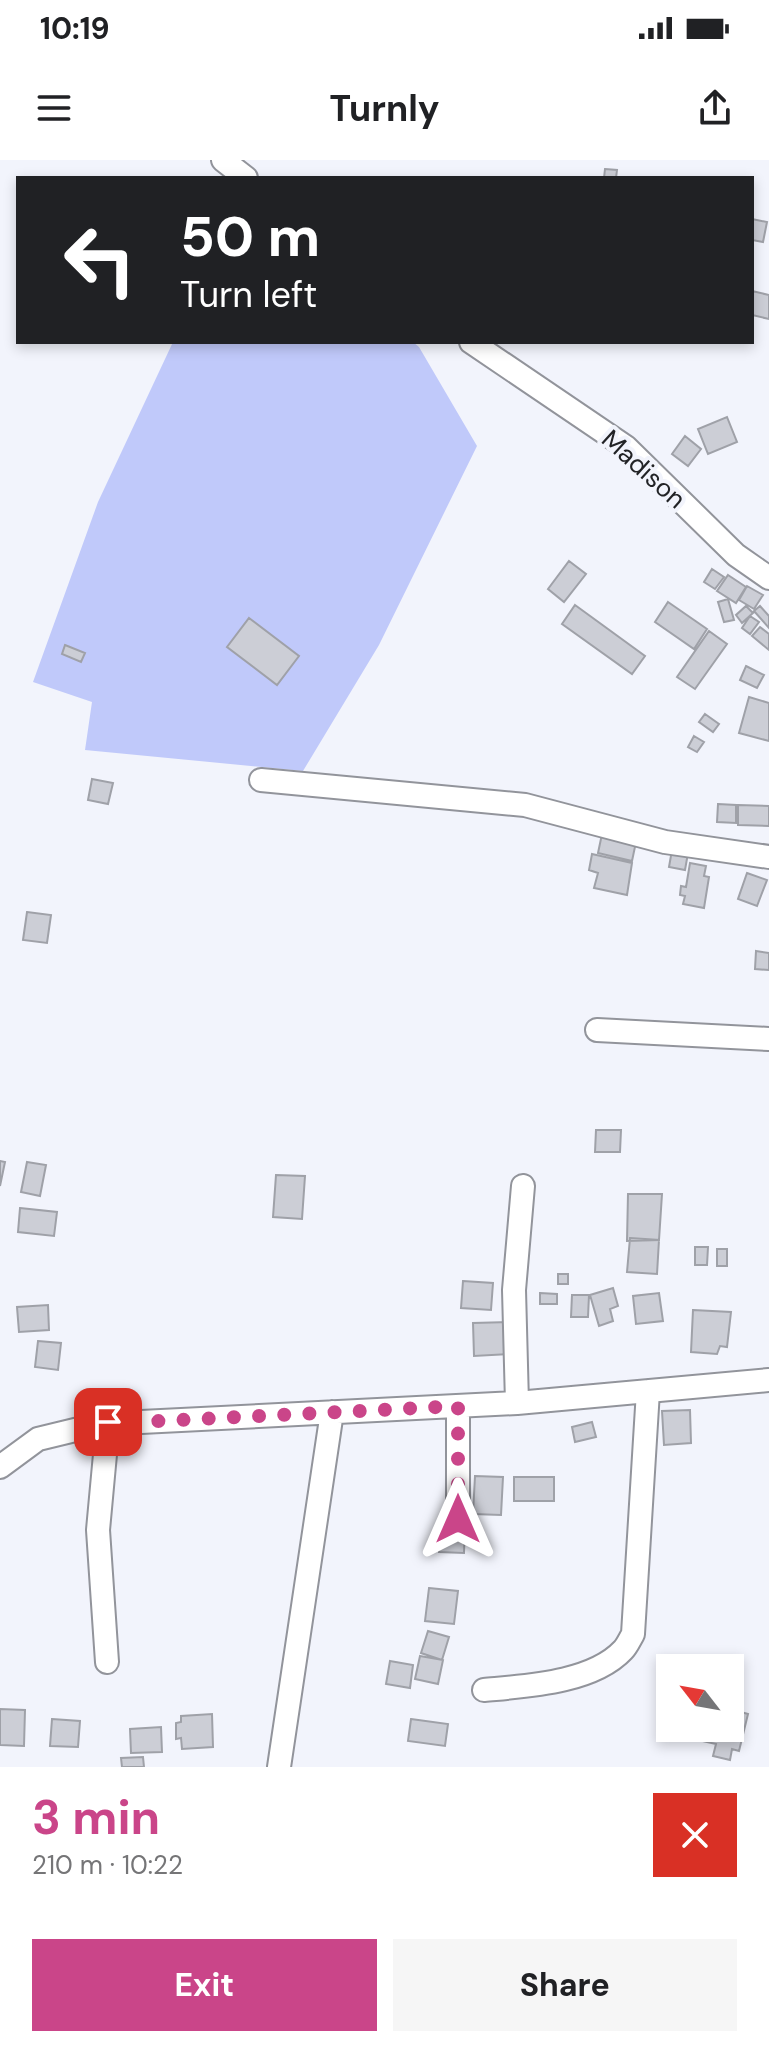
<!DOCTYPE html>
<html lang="en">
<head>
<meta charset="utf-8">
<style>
	:root { --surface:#fff; --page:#f6f6f6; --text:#202124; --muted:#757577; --accent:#ca4589 }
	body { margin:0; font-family:"DM Sans",sans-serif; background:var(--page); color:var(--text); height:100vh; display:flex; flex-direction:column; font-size:30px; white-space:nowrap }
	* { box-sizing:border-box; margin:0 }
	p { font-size:26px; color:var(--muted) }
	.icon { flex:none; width:44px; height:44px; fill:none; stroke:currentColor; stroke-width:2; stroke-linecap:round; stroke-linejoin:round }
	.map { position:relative; height:1607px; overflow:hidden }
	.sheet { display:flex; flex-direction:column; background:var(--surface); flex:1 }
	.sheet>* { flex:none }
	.top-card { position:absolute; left:16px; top:16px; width:738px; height:168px; border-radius:0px; box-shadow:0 4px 12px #0003; background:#202124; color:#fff; overflow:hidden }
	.needle { width:52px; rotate:301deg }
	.controls { position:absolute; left:656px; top:1494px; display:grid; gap:16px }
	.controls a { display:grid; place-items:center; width:88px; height:88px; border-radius:0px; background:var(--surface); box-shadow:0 4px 12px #0003; font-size:40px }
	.pin { position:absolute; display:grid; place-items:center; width:68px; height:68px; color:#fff; margin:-34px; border-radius:16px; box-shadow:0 4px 12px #0006 }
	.me { position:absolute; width:88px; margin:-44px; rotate:0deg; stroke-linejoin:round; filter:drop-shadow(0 0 6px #0008) }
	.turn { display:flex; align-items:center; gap:28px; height:168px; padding:0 32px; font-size:36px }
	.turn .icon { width:104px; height:104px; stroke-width:2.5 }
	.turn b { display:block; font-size:56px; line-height:68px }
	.round { display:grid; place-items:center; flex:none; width:84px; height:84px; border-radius:0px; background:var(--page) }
	.overview { display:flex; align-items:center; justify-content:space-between; height:136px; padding:0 32px }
	h1 { font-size:48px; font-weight:700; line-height:60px; color:var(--accent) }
	.primary-button { display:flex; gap:16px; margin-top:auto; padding:16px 32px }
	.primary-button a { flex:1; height:92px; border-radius:0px; background:var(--accent); color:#fff; font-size:32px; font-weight:700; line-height:92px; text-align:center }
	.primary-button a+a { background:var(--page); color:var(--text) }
	.status { display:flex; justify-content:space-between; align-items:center; height:56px; padding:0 40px; background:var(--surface); direction:ltr }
	.status svg { height:22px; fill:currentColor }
	header { display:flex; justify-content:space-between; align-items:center; height:104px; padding:0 32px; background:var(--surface); font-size:36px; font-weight:700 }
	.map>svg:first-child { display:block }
	.green { fill:#c0c9fa }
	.building { fill:#ccced6; stroke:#9fa1a8; stroke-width:2 }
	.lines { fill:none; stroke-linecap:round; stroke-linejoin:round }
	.minor-casing { stroke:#92949b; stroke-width:26 }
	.minor { stroke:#fff; stroke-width:22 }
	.route { stroke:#ca4589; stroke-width:14; stroke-dasharray:0 25.2 }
	.labels { text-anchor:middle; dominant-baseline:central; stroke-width:8; stroke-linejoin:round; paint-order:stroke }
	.street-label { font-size:26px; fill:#222326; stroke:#f2f4fc }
</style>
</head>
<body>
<div class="status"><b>10:19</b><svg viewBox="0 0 49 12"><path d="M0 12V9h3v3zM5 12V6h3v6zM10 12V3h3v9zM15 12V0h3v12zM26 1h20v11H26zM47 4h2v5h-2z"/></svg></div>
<header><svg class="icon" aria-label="menu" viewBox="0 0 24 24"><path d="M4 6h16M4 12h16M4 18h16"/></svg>Turnly<svg class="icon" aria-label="share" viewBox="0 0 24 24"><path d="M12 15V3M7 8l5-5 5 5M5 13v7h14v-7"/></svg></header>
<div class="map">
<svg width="769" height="1607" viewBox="0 0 769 1607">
	<rect width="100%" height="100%" fill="#f2f4fc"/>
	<!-- green -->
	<path class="green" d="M173,182H413L419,187L477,286L379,485L303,611L85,590L92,542L33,522L98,342Z"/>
	<!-- building -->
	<path class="building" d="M605,9L617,10L616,18H604Z
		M752,59L767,62L763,82L752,80Z
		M752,131L769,135V159L752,155Z
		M727,257L737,282L708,294L698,269Z
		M685,276L701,289L688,306L672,294Z
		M569,401L586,414L564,442L548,429Z
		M712,409L724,417L715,429L704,422Z
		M728,415L746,427L736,443L717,431Z
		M747,426L763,435L754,449L739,440Z
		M728,439L734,460L724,462L718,442Z
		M668,442L707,469L694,489L655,462Z
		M575,445L645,496L632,514L562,464Z
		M746,446L753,453L742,463L736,455Z
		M760,446L769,456V468L754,451Z
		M750,456L759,462L750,474L742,468Z
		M249,458L299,496L277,525L227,487Z
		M760,467L769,474V490L752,476Z
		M709,471L727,484L695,529L677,517Z
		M65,485L85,493L81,502L62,494Z
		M746,506L764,515L757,528L740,520Z
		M749,537L769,543V581L739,573Z
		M705,554L719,564L713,572L699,562Z
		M694,576L704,582L697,592L688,587Z
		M92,619L113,623L108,644L88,640Z
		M718,644L736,645V663L717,662Z
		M738,645L769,646V666L738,665Z
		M602,674L636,682L632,701L598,693Z
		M672,690L688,693L685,710L669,707Z
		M592,694L632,703L627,735L594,728L598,713L589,710Z
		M690,703L706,706L704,716L709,717L704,748L683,744L685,736L680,735L681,726L686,727Z
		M747,713L767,720L757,746L738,739Z
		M27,752L51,755L47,783L23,780Z
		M756,791L769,793V810L755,809Z
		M596,970H621L620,992H595Z
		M0,1001L5,1002L0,1026Z
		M27,1002L46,1005L40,1036L21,1032Z
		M276,1015L305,1016L302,1059L273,1057Z
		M628,1034H662L659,1080L627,1081Z
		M20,1048L57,1052L54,1076L18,1072Z
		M630,1078L659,1080L657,1114L627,1112Z
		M695,1087H708L707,1105H695Z
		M717,1089H727V1106H717Z
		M558,1114H568V1124H558Z
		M463,1121L493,1123L491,1150L461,1148Z
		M613,1128L618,1146L610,1149L613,1161L599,1166L590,1135Z
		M540,1133L557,1134V1144H540Z
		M659,1133L663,1161L636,1164L633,1136Z
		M572,1135H589L588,1157H571Z
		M48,1145L49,1170L19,1172L17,1147Z
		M693,1150L731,1152L727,1187L720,1186L717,1194L691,1192Z
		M510,1162L511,1194L474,1196L473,1163Z
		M38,1181L61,1183L58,1210L35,1207Z
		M690,1250L691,1283L664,1285L662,1251Z
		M592,1262L596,1277L575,1282L572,1267Z
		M475,1316L503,1317L501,1355L473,1354Z
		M514,1317H554V1341H514Z
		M440,1363L465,1364L464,1393L439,1392Z
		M429,1428L458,1431L454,1464L425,1461Z
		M428,1471L449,1477L442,1500L421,1493Z
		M420,1496L443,1500L438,1524L415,1519Z
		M390,1501L413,1505L410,1528L386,1524Z
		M0,1549L25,1550L24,1586L0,1585Z
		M730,1549L748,1554L739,1591L732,1589L730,1600L713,1596L716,1584L698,1580L701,1568H730Z
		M212,1554L213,1587L182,1589L181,1578L176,1579V1563L181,1562V1556Z
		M52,1559L80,1561L78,1587L50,1586Z
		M411,1559L448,1564L445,1586L408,1581Z
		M161,1567L162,1592L131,1593L130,1569Z
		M143,1597L144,1607H122L121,1598Z"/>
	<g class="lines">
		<defs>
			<path id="minor" d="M223,0L246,18
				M471,182L626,287L736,395L769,418
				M261,620L525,645L665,682L769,697
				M597,870L769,879
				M517,1243L514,1130L523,1026
				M458,1246V1359
				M0,1307L38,1279L108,1262H141L517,1243L769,1220
				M107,1502L98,1370L108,1262
				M484,1530C526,1526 592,1523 623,1490C627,1486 630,1479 633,1474L648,1231
				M279,1607L332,1252"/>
		</defs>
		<!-- minor casing -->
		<use href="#minor" class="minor-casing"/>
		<!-- minor -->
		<use href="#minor" class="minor"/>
	</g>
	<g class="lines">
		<!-- route -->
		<path class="route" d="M108,1262H141L458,1246V1359"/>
	</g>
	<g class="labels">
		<!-- street labels -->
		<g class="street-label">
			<text transform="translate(644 309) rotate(42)">Madison</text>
		</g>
	</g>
</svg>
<div class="controls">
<a><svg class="needle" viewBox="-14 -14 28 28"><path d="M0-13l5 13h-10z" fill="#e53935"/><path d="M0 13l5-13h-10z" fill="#757577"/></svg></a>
</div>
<div class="pin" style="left:108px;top:1262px;background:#d93025"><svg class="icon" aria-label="arrive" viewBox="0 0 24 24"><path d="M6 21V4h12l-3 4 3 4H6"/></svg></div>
<svg class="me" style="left:458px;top:1359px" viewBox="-20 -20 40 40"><path d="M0-17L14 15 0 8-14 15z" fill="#ca4589" stroke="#fff" stroke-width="4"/></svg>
<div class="top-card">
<div class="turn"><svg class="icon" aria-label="left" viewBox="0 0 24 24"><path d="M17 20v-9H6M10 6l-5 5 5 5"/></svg><div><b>50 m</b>Turn left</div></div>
</div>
</div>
<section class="sheet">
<div class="overview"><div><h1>3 min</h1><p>210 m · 10:22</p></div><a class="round" style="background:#d93025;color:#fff"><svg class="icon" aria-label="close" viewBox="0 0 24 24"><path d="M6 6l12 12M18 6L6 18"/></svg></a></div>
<div class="primary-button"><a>Exit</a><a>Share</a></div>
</section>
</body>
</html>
